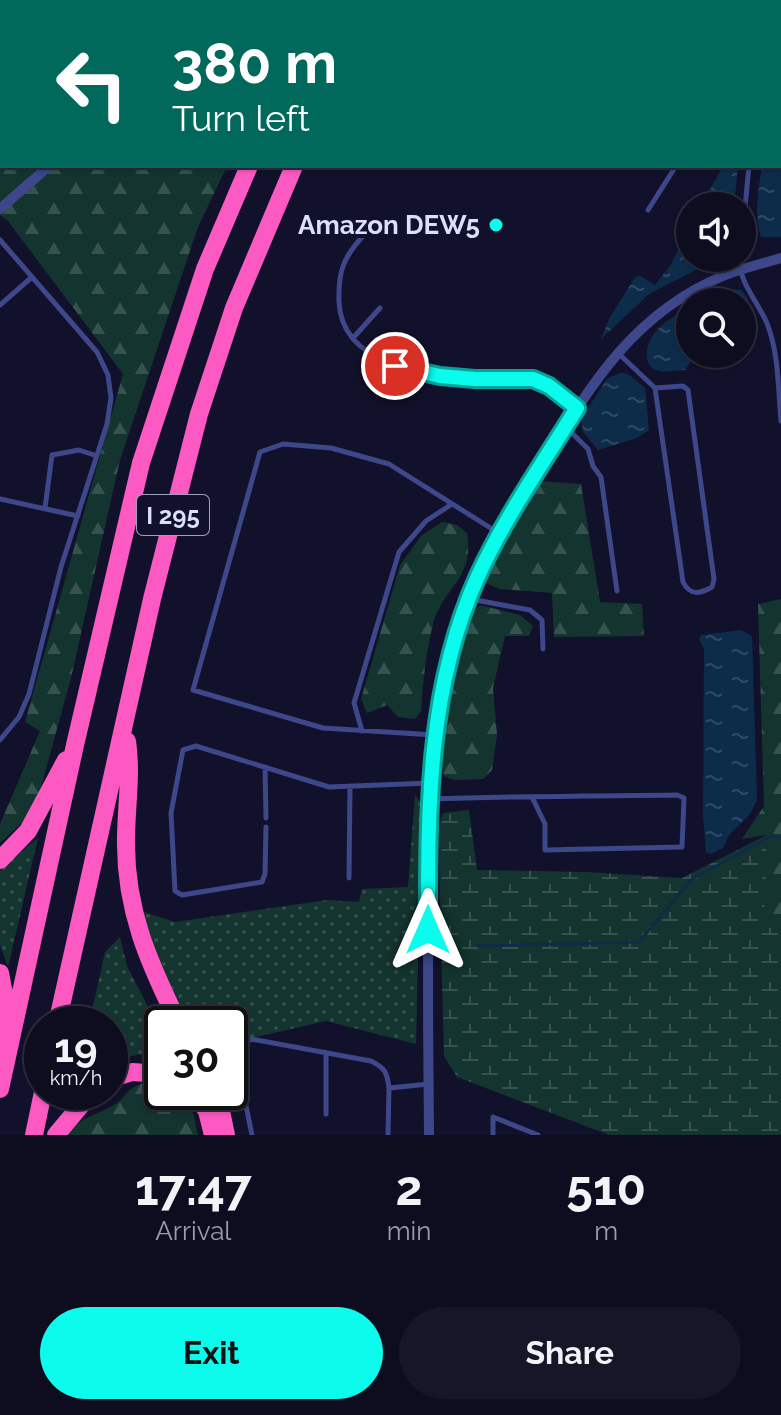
<!DOCTYPE html>
<html lang="en">
<head>
<meta charset="utf-8">
<style>
	:root { --surface:#0e0d20; --page:#171629; --text:#f1f3f6; --muted:#9b9ca5; --line:#2e2d3e; --accent:#0bfbed }
	body { margin:0; font-family:Raleway,sans-serif; background:var(--page); color:var(--text); height:100vh; display:flex; flex-direction:column; font-size:30px; white-space:nowrap }
	* { box-sizing:border-box; margin:0 }
	p { font-size:26px; color:var(--muted) }
	.icon { flex:none; width:44px; height:44px; fill:none; stroke:currentColor; stroke-width:2; stroke-linecap:round; stroke-linejoin:round }
	.map { position:relative; height:1135px; overflow:hidden }
	.panel { display:flex; flex-direction:column; background:var(--surface); flex:1 }
	.panel>* { flex:none }
	.hud { position:absolute; left:0px; top:0px; width:782px; height:168px; box-shadow:0 2px 6px #0004,0 0 0 2px var(--line); background:#00695c; color:#fff; overflow:hidden }
	.fabs { position:absolute; left:676px; top:192px; display:grid; gap:16px }
	.fabs a { display:grid; place-items:center; width:80px; height:80px; border-radius:50%; background:var(--surface); box-shadow:0 2px 6px #0004,0 0 0 2px var(--line); font-size:40px }
	.speed { position:absolute; left:24px; top:1006px; display:flex; gap:16px; font-size:40px; font-weight:700; text-align:center }
	.speed>* { display:grid; place-content:center; width:104px; height:104px; border-radius:50%; background:var(--surface); box-shadow:0 2px 6px #0004,0 0 0 2px var(--line); line-height:1 }
	.speed small { font-size:20px; font-weight:400 }
	.speed .limit { border:4px solid #111; border-radius:12px; background:#fff; color:#111 }
	.pin { position:absolute; display:grid; place-items:center; width:68px; height:68px; color:#fff; margin:-34px; border:4px solid #fff; border-radius:50%; box-shadow:0 2px 8px #0007 }
	.me { position:absolute; width:88px; margin:-44px; rotate:0deg; stroke-linejoin:round; filter:drop-shadow(0 0 6px #0008) }
	.turn { display:flex; align-items:center; gap:28px; height:168px; padding:0 40px; font-size:36px }
	.turn .icon { width:104px; height:104px; stroke-width:2.5 }
	.turn b { display:block; font-size:56px; line-height:68px }
	.eta { display:flex; justify-content:space-evenly; align-items:center; height:136px; text-align:center }
	.eta b { font-size:48px; font-weight:700; line-height:56px }
	.primary-button { display:flex; gap:16px; margin-top:auto; padding:16px 40px }
	.primary-button a { flex:1; height:92px; border-radius:48px; background:var(--accent); color:#111; font-size:32px; font-weight:700; line-height:92px; text-align:center }
	.primary-button a+a { background:var(--page); color:var(--text) }
	.map>svg:first-child { display:block }
	.grass { fill:url(#grass-dots) }
	.forest { fill:url(#forest-firs) }
	.wetland { fill:url(#wetland-marsh) }
	.water { fill:url(#water-ripples) }
	.lines { fill:none; stroke-linecap:round; stroke-linejoin:round }
	.stream { stroke:#0c2c4a; stroke-width:3 }
	.service { stroke:#3d4789; stroke-width:5 }
	.minor { stroke:#3d4789; stroke-width:10 }
	.motorway { stroke:#fd59c2; stroke-width:18 }
	.route-casing { stroke:#07a39a; stroke-width:20 }
	.route { stroke:#0bfbed; stroke-width:14 }
	.poi-dot { fill:#0bfbed; stroke:#12112b; stroke-width:3 }
	.labels { text-anchor:middle; dominant-baseline:central; stroke-width:8; stroke-linejoin:round; paint-order:stroke }
	.shield { fill:#12112b; stroke:#9fa0bf; stroke-width:2 }
	.shield-label { font-size:24px; font-weight:bold; fill:#dcdefe }
	.poi-label { font-size:26px; font-weight:bold; fill:#dcdefe; stroke:#12112b; text-anchor:end }
</style>
</head>
<body>
<div class="map">
<svg width="781" height="1135" viewBox="0 0 781 1135">
	<defs>
		<pattern id="grass-dots" width="8" height="8" patternUnits="userSpaceOnUse" patternTransform="scale(2)"><rect width="8" height="8" fill="#14352f"/><path d="M2 2h.1M6 6h.1" fill="none" stroke="#36524e" stroke-width="1.8" stroke-linecap="round"/></pattern>
		<pattern id="forest-firs" width="22" height="20" patternUnits="userSpaceOnUse" patternTransform="scale(2)"><rect width="22" height="20" fill="#14352f"/><path d="M5 1l3.5 6h-7zM16 11l3.5 6h-7z" fill="#36524e"/></pattern>
		<pattern id="wetland-marsh" width="20" height="14" patternUnits="userSpaceOnUse" patternTransform="scale(2)"><rect width="20" height="14" fill="#14352f"/><path d="M1 5h8M5 5V1M11 12h8M15 12V8" fill="none" stroke="#36524e"/></pattern>
		<pattern id="water-ripples" width="26" height="14" patternUnits="userSpaceOnUse" patternTransform="scale(2)"><rect width="26" height="14" fill="#0c2c4a"/><path d="M2 4q2-2 4 0t4 0M15 11q2-2 4 0t4 0" fill="none" stroke="#2f4a65"/></pattern>
	</defs>
	<rect width="100%" height="100%" fill="#12112b"/>
	<!-- grass -->
	<path class="grass" d="M415,795L422,804L416,1044L326,1021L230,1043V1024H190L156,956L144,912L175,922L327,900L359,902L362,889L408,887Z
		M38,838L8,967L0,945V870Z
		M120,937L127,966L162,1034V1059L148,1053L110,1060V1024H89L105,952Z"/>
	<!-- forest -->
	<path class="forest" d="M0,0L108,2H2V166H227L198,227L120,460L71,678L34,812L0,843V824L40,731L25,722L123,374L8,221L0,215Z
		M538,481L581,484L600,602L642,604L644,636L554,637L552,593L500,589L483,582L505,536Z
		M442,522L457,525L467,533C475,580 443,586 433,624C426,652 423,682 421,711L415,719L398,717L387,705L367,713L361,699L400,565L421,536Z
		M781,599V930L763,928L767,835L742,839L764,806L758,604Z
		M480,605L520,615L533,626L529,636H505L493,688L497,735L492,770L483,779L454,780L444,776C434,756 457,633 470,613C473,610 477,608 480,605Z
		M143,1083L162,1089V1092H168L193,1113L198,1135H66C80,1116 99,1115 117,1103C129,1094 126,1089 143,1083Z"/>
	<!-- wetland -->
	<path class="wetland" d="M469,810L477,870L586,872L682,878L767,835L764,927L781,930V1135H609L457,1077L444,1056L438,831L443,813Z"/>
	<!-- water -->
	<path class="water" d="M781,108V237H761C753,215 759,189 762,166H780Z
		M723,166H738L734,206H701Z
		M690,227V258H719L649,294L601,339L609,319L635,277L640,276L655,285L670,266Z
		M725,289L741,290C753,302 753,319 742,331V302H699Z
		M690,307V354H696L685,370C677,370 667,372 659,371C639,366 647,339 658,329C667,320 679,313 690,307Z
		M620,373L628,374L645,388L649,430L637,438L598,450L583,432L581,419L607,379Z
		M741,630L752,636L757,800L750,814L729,835L723,848L711,854L706,852L703,815L704,649L699,639L701,635Z"/>
	<g class="lines">
		<!-- stream -->
		<path class="stream" d="M477,946L639,942L692,879L772,836L781,838"/>
		<!-- service -->
		<path class="service" d="M725,0L727,2
			M201,2L202,0
			M648,210L676,166
			M363,236C343,258 338,272 339,302C342,366 426,376 475,379C493,380 512,375 530,378C547,381 562,396 576,407
			M742,239L749,166
			M0,240L97,352L108,375L111,398L107,424L61,567L29,694L19,717L0,740
			M740,258C738,281 757,301 766,321C779,351 778,389 781,421
			M0,305L32,277
			M353,338L380,308
			M618,353L655,388L683,386L688,390L714,579L712,587C700,594 690,596 683,582L655,388
			M566,427L588,449L593,466L601,477L617,591
			M0,499L78,516
			M45,508L52,455L79,450L97,456
			M470,599L530,610L542,620L543,649
			M362,731L354,703L399,552L426,521L452,504
			M434,735L323,728L193,690L260,452L283,444L331,448L389,464L500,534
			M265,767L266,818
			M430,799C513,796 595,796 677,795L684,798L682,847L545,850V824L532,797
			M266,827L265,874L262,882L182,895L175,891L171,813L183,750L196,746L329,787L430,783
			M349,878L350,786
			M326,1114V1053
			M252,1135L245,1101V1044L251,1039L371,1061C385,1068 387,1072 389,1088
			M388,1135L389,1088L429,1084
			M493,1135V1117L538,1135"/>
		<!-- minor -->
		<path class="minor" d="M140,2V0
			M0,209L49,166
			M429,1135C428,1064 428,994 428,923C428,818 427,713 464,613C484,557 515,508 546,458C593,381 636,312 723,276C742,268 762,264 781,258"/>
		<!-- motorway -->
		<path class="motorway" d="M332,2L333,0
			M382,2L383,0
			M127,741C132,774 126,807 126,840C125,910 149,963 179,1024
			M0,860L28,831L66,760
			M0,973L4,994L0,1038
			M57,1024L152,599L199,414L234,308L294,166
			M110,1079L132,1072L162,1074
			M0,1089L75,745L141,463L205,269L249,166
			M193,1092L207,1111L213,1135
			M212,1092L221,1111L226,1135
			M34,1135L43,1092
			M56,1135L92,1092"/>
	</g>
	<g class="lines">
		<defs>
			<path id="route" d="M395,366L440,376L475,379H533L549,386L577,408C543,463 505,517 478,576C427,688 428,809 428,930"/>
		</defs>
		<!-- route casing -->
		<use href="#route" class="route-casing"/>
		<!-- route -->
		<use href="#route" class="route"/>
	</g>
	<!-- markers -->
	<circle class="poi-dot" cx="496" cy="225" r="8"/>
	<g class="labels">
		<!-- shield labels -->
		<rect class="shield" x="137" y="495" width="72" height="40" rx="6"/>
		<g class="shield-label">
			<text x="173" y="515">I 295</text>
		</g>
		<!-- poi labels -->
		<g class="poi-label">
			<text x="480" y="225">Amazon DEW5</text>
		</g>
	</g>
</svg>
<div class="fabs">
<a><svg class="icon" aria-label="sound" viewBox="0 0 24 24"><path d="M4 9h4l5-4v14l-5-4H4zM17 9q2 3 0 6"/></svg></a>
<a><svg class="icon" aria-label="search" viewBox="0 0 24 24"><circle cx="10" cy="10" r="6"/><path d="M15 15l6 6"/></svg></a>
</div>
<div class="speed"><div>19<small>km/h</small></div><div class="limit">30</div></div>
<div class="pin" style="left:395px;top:366px;background:#d93025"><svg class="icon" aria-label="arrive" viewBox="0 0 24 24"><path d="M6 21V4h12l-3 4 3 4H6"/></svg></div>
<svg class="me" style="left:428px;top:930px" viewBox="-20 -20 40 40"><path d="M0-17L14 15 0 8-14 15z" fill="#0bfbed" stroke="#fff" stroke-width="4"/></svg>
<div class="hud">
<div class="turn"><svg class="icon" aria-label="left" viewBox="0 0 24 24"><path d="M17 20v-9H6M10 6l-5 5 5 5"/></svg><div><b>380 m</b>Turn left</div></div>
</div>
</div>
<section class="panel">
<div class="eta">
<div><b>17:47</b><p>Arrival</p></div>
<div><b>2</b><p>min</p></div>
<div><b>510</b><p>m</p></div>
</div>
<div class="primary-button"><a>Exit</a><a>Share</a></div>
</section>
</body>
</html>
